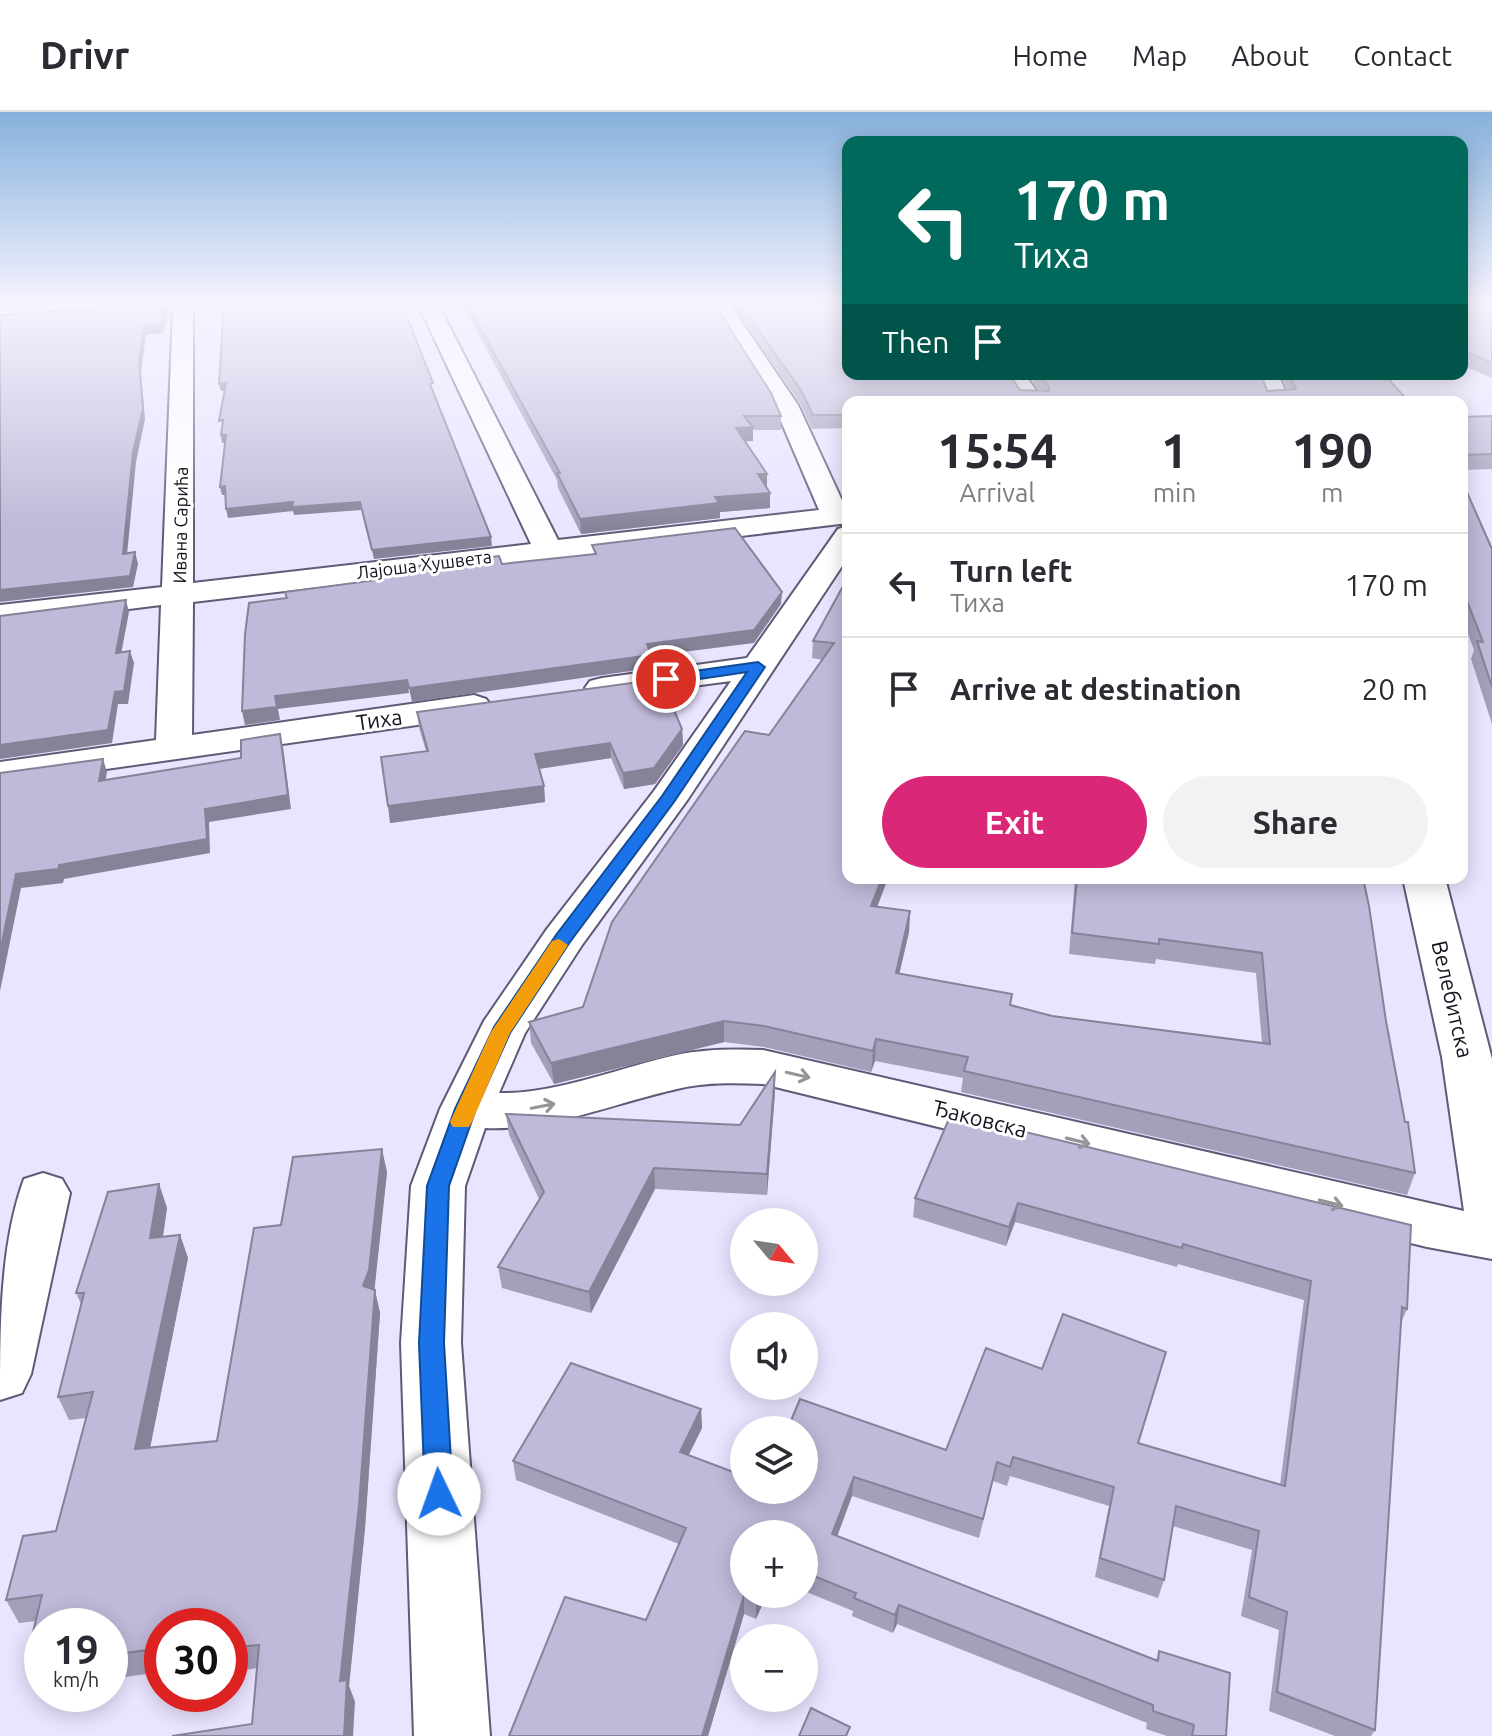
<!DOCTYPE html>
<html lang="en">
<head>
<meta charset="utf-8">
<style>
	:root { --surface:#fff; --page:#f2f2f3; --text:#2b2b33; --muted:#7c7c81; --line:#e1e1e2; --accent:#db2777 }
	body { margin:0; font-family:Ubuntu,sans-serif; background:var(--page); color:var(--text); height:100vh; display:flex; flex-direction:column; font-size:30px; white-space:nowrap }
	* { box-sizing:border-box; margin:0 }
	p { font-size:26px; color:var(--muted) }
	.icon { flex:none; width:44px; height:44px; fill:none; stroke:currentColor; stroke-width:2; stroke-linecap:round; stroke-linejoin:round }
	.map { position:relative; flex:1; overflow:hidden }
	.side { position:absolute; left:842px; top:284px; width:626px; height:488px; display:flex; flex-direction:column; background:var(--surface); border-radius:16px; box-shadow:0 4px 20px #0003 }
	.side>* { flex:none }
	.top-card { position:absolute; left:842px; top:24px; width:626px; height:244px; border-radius:16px; box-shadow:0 4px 20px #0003; background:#00695c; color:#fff; overflow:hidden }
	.needle { width:52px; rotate:119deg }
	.controls { position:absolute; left:730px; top:1096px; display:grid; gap:16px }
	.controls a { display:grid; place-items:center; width:88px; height:88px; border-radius:50%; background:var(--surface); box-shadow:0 4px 20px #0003; font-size:40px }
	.speed { position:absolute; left:24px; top:1496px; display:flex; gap:16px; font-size:40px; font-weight:700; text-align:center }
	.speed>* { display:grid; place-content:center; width:104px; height:104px; border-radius:50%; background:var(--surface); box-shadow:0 4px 20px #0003; line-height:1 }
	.speed small { font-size:20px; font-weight:400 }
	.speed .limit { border:12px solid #d22; background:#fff; color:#111 }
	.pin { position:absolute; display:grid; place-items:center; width:68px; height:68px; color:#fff; margin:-34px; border:4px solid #fff; border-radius:50%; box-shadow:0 2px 8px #0007 }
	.me { position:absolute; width:88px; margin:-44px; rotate:357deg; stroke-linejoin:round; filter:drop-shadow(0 0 6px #0008) }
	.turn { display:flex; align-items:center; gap:28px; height:168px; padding:0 40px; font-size:36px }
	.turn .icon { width:104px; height:104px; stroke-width:2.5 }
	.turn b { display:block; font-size:56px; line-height:68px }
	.then { display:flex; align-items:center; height:76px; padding:0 40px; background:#0003; gap:16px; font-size:30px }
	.eta { display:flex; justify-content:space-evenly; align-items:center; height:136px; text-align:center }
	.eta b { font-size:48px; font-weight:700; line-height:56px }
	.primary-button { display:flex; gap:16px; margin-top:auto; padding:16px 40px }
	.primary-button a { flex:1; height:92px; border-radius:48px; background:var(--accent); color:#fff; font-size:32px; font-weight:700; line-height:92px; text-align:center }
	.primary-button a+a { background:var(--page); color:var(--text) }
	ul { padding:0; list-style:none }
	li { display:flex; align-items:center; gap:24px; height:104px; padding:0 40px; border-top:2px solid var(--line) }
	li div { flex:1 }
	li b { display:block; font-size:30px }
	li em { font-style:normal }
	header { display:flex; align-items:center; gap:48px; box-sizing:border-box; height:112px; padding:0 40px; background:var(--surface); border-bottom:2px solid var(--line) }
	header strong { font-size:38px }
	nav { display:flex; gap:44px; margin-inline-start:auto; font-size:28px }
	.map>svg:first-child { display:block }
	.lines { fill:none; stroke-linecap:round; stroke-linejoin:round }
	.minor-casing { stroke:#605a76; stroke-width:4 }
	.minor { fill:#fff; fill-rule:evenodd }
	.wall { fill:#a59fbb }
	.shaded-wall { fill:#868298 }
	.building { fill:#c0b9d9; stroke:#868298; stroke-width:2 }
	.oneway { stroke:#969499 }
	.route { fill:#1a73e8; stroke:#114b97; stroke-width:2 }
	.slow { fill:#f59e0b }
	.labels { text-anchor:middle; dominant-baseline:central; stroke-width:6; stroke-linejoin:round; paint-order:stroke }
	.far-street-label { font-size:18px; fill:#15121d; stroke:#fff }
	.street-label { font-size:22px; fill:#15121d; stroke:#fff }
</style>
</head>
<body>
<header>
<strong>Drivr</strong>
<nav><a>Home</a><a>Map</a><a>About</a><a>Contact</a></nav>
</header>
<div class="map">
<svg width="1492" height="1624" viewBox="0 0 1492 1624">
	<rect width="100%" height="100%" fill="#eae4ff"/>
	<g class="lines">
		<defs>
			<path id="minor" d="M97,190H193V471L531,432L417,190H437L558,428L819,398L774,293L708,190H728L798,293L845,395H848V411L193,490L192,623L474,583L486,587L492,594L486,601L474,605L0,672V650L156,628L161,493L0,513V493L162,475L173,196L0,209V197Z
				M1002,262H1024L1045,290H1021Z
				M1256,262H1278L1290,290H1266Z
				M848,414V445L688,687L582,833L525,921L499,981C552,983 623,955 676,943C704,937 734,937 763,938L1464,1099L1442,945L1403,766H1445L1492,947V1147L1427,1135L763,972C734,971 705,970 677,977C614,991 551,1019 485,1016L465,1074L461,1231L490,1624H414L401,1231L411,1074L440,997L484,909L547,817L654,679L731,569L602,586L590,583L585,576L590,569L602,566L747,546L838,417Z
				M43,1061L62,1067L70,1081L31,1262L22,1281L0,1288C0,1216 0,1132 24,1067Z"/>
		</defs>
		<!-- minor casing -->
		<use href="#minor" class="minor-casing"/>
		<!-- minor -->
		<use href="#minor" class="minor"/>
	</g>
	<!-- wall -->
	<path class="wall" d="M461,190H713L781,304V318H753V329H745L770,381V396L720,400V406L581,422L558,376L557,368Z
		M730,190H848L1020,278L1040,279L1028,262H1261L1267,279L1288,278L1281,262H1384L1409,290H848V318L847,316L812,317L800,291Z
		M1462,190H1492V266L1462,253Z
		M1492,304V357L1462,358V305Z
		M1462,369L1492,437V612L1471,547L1474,538L1462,506Z
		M848,465V766H888L877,794L910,799L909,820L899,861L1052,904L1262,931L1256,861L1156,847L1155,852L1069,842L1075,766H1363L1386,909L1415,1061L1407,1083L961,980L963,966L875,949L871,960L764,935L724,930L554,972L531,931L529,910L583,895L823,548L812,546L813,529Z
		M417,600L682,617L683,633L655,672L624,677L611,646L539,657L544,674L545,690L390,711L426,639L419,616Z
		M775,980L767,1083L655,1077L591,1201L502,1176L498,1155L539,1087L509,1023L506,1002L740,1013Z
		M951,1002L1407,1197L1401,1211L1375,1618L1371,1624H1335L1269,1599L1279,1518L1241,1504L1252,1438L1173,1414L1164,1468L1158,1486L1095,1465L1109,1394L1010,1364L1007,1374L993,1369L979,1426L852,1384L837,1424L1156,1548L1159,1539L1226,1624H1167L1146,1617L1147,1611L897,1512L893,1521L852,1504L853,1499L804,1479V1422H744L767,1482L756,1507L744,1502L708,1624H509L646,1508L679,1432L516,1368L513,1349L701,1297L702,1316L688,1343L744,1378L946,1338L1042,1257L1161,1259L1139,1331L1280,1373L1304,1188L1178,1152L1177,1155L1015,1110L1006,1134L913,1105L915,1086Z
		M387,1060L374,1178L380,1201L365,1416L349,1574L355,1590L252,1612L257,1556L230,1560V1514H162V1560L110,1567V1514H42V1575H39L25,1553L36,1509L19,1511L6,1488L56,1419L86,1306L69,1308L58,1285L81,1192L76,1181L159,1072L167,1096L163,1125L180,1123L188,1146L150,1336L217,1329L281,1113Z"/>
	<!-- shaded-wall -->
	<path class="shaded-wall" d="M0,190H55L0,194Z
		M166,191L168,199L163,221L146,223L141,259L145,307L136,350L126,453L123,442L139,250L144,214Z
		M226,271L228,279H221L219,272Z
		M753,315V329L736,330V316Z
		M221,323H226L228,331H222Z
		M758,362H767V376Z
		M225,374L227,383H222L220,375Z
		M770,381V396L720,400V406L581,422L580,407L715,385Z
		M293,390H360L361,398L294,403L293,399L228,406L226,397Z
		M491,425L492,434L374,447L372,438Z
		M135,440L138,452L133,475L0,490V478Z
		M782,480L781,492L754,531L651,544L652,556L412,590L409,576L647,532Z
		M126,488L129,500L119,553L116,541Z
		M130,539L134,551L128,592H118L112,631L0,647V633L115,580Z
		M407,568L409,581L278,597L280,608L245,613L242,599L275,584Z
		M682,617L683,633L655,672L624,677L623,661Z
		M280,622L283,635L291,697L209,710L210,741L64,767L63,771L21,776L0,879V840L16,762L59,753L205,697Z
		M610,631L611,646L537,657L535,642Z
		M103,647L107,660L103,682L99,669Z
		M544,674L545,690L390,711L388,694Z
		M882,766H888L870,814L871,794Z
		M910,799L909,820L895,881L896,861Z
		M724,909V930L554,972L551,951Z
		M876,927L875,949L871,960L873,939Z
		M775,960V980L767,1083V1062Z
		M382,1037L387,1060L374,1182L363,1174Z
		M654,1056L655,1077L591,1201L589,1180Z
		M159,1072L167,1096L159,1149L150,1126Z
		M1018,1091L1015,1110L1006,1134L1009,1115Z
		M180,1123L188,1146L145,1361L135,1337Z
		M375,1178L380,1201L365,1416L349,1574L355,1590L353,1624H344L340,1569Z
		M701,1297L702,1316L681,1359L680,1340Z
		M854,1365L852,1384L831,1441L832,1422Z
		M759,1482H767L756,1507V1488Z
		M744,1483V1502L708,1624H702Z
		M899,1493L897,1512L893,1521L895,1503Z"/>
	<!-- building -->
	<path class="building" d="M224,190H401L433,271L430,272L491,425L372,438L360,390L292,395L293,390L226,397L225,374L220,375L226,323H221L223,308L219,309L226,271L219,272Z
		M466,190H713L771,281L781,304H744L753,315L736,316L767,362H758L770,381L715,385L719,391L580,407L557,361H560Z
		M738,190H848V262H1009L1020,278L1049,279V275L1039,262H1261L1267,279L1296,277L1289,262H1384L1409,290H848V303H813L801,278Z
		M1462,190H1492V251L1462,238Z
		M166,191L161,213L144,214L139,250L143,297L133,340L123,442L135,440L130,464L0,478V203Z
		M1492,304V342L1462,343V305Z
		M1462,369L1492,437V575L1477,529L1483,530L1462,476Z
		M735,416L782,480L754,518L647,532L651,543L409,576L407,568L275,584L277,595L242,599L245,522L249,491L287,486L285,480L377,468L376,459L499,444L502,452L596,442L592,433Z
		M848,465V766H882L871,794L910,799L896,861L1012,882L1010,893L1052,904L1270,932L1262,841L1159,827V832L1072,821L1077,766H1363L1369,794L1386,909L1405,1010H1408L1415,1061L964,959L968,945L876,927L873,939L764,914L724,909L551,951L529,910L583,895L612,810L745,619L769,623L834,531L813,529Z
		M126,488L116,541L130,539L124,579L115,580L108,618L0,633V504Z
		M661,567L682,617L654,656L623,661L610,631L535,642L544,674L388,694L381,645L428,639L417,600Z
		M280,622L288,683L205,697L207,727L59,753L58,757L16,762L0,840V661L103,647L99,669L241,646V628Z
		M775,960L767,1062L654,1056L589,1180L498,1155L544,1080L506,1002L740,1013Z
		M951,1002L1411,1113L1407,1197L1402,1195L1375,1618L1277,1580L1287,1500L1249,1485L1259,1419L1176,1394L1164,1468L1100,1446L1114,1375L1013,1345L1010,1355L997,1350L983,1407L854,1365L832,1422L1158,1549L1159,1539L1230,1561L1226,1624H1192L1194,1613L1153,1599V1593L899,1493L895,1503L854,1486L856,1481L804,1460V1422H744V1482H759L756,1488L744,1483L702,1624H509L565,1485L646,1508L686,1416L513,1349L571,1251L701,1297L680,1340L744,1364V1378H804V1318H787L800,1287L946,1338L986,1236L1042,1257L1063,1202L1166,1240L1138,1331L1285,1374L1311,1169L1183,1132L1182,1136L1018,1091L1009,1115L915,1086Z
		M382,1037L369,1158L363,1174L375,1178L359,1393L340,1569L347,1568L344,1624H172L252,1612L259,1533L230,1536V1514H162V1536L110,1543V1514H42V1551L25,1553L42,1483L6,1488L23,1424L56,1419L93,1280L58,1285L84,1181H76L108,1080L159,1072L150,1126L180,1123L135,1337L217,1329L254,1116L281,1113L293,1045Z
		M811,1596L850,1615L846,1624H799Z"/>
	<!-- one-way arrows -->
	<defs><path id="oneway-shaft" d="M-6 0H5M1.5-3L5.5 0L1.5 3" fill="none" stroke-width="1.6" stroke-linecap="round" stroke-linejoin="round" transform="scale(2)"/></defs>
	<g class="oneway">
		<use href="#oneway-shaft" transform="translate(798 963) rotate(13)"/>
		<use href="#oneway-shaft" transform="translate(543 994) rotate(-11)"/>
		<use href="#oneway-shaft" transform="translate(1078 1029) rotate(14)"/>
		<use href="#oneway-shaft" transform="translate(1331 1091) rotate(14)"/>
	</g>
	<!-- sky -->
	<linearGradient id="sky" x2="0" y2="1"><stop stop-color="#86b1dc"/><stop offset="0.46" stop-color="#f6f3ff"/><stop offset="1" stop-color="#f6f3ff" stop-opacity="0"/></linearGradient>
	<rect width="1492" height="417" fill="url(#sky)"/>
	<!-- route -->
	<path class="route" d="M758,550L765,555L674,690L570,830L510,921L476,997L449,1074L444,1231L453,1382L449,1391L439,1394L429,1391L425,1382L419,1231L427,1074L455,997L494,915L556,823L662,684L747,560L666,572L659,567L666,563Z"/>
	<!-- slow -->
	<path class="slow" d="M559,827L568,833L510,921L472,1010L469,1015H453L450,1010L491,920L552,829Z"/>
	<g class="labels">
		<!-- far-street labels -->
		<g class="far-street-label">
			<text transform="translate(180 413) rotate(-89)">Ивана Сарића</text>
			<text transform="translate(424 452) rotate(-7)">Лајоша Хушвета</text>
		</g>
		<!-- street labels -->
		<g class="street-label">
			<text transform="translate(379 607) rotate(-8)">Тиха</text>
			<text transform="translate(1453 887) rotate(77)">Велебитска</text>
			<text transform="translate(980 1006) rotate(14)">Ђаковска</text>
		</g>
	</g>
</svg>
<div class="controls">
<a><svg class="needle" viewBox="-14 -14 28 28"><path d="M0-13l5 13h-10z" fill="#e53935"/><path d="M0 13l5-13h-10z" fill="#7c7c81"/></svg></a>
<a><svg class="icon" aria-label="sound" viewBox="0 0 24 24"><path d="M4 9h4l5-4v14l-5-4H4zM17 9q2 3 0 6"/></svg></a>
<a><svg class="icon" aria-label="layers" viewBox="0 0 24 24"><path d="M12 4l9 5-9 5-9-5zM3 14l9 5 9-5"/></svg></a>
<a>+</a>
<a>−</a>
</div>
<div class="speed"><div>19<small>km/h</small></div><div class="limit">30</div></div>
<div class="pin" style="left:666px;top:567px;background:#d93025"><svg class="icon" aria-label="arrive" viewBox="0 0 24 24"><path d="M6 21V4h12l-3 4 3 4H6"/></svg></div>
<svg class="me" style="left:439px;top:1382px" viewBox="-20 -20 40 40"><circle r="19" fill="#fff"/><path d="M0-13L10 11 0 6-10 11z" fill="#1a73e8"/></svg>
<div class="top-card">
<div class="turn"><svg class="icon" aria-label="left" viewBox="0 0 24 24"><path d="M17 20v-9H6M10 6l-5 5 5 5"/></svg><div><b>170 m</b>Тиха</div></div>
<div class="then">Then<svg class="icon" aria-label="arrive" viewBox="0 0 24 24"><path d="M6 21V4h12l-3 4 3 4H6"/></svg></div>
</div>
<section class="side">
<div class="eta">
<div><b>15:54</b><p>Arrival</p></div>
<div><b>1</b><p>min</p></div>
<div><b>190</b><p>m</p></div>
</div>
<ul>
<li><svg class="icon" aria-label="left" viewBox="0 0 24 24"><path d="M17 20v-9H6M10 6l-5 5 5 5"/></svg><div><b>Turn left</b><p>Тиха</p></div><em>170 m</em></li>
<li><svg class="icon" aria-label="arrive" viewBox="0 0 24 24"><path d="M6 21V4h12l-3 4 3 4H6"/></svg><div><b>Arrive at destination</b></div><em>20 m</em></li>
</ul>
<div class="primary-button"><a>Exit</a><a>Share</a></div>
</section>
</div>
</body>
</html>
